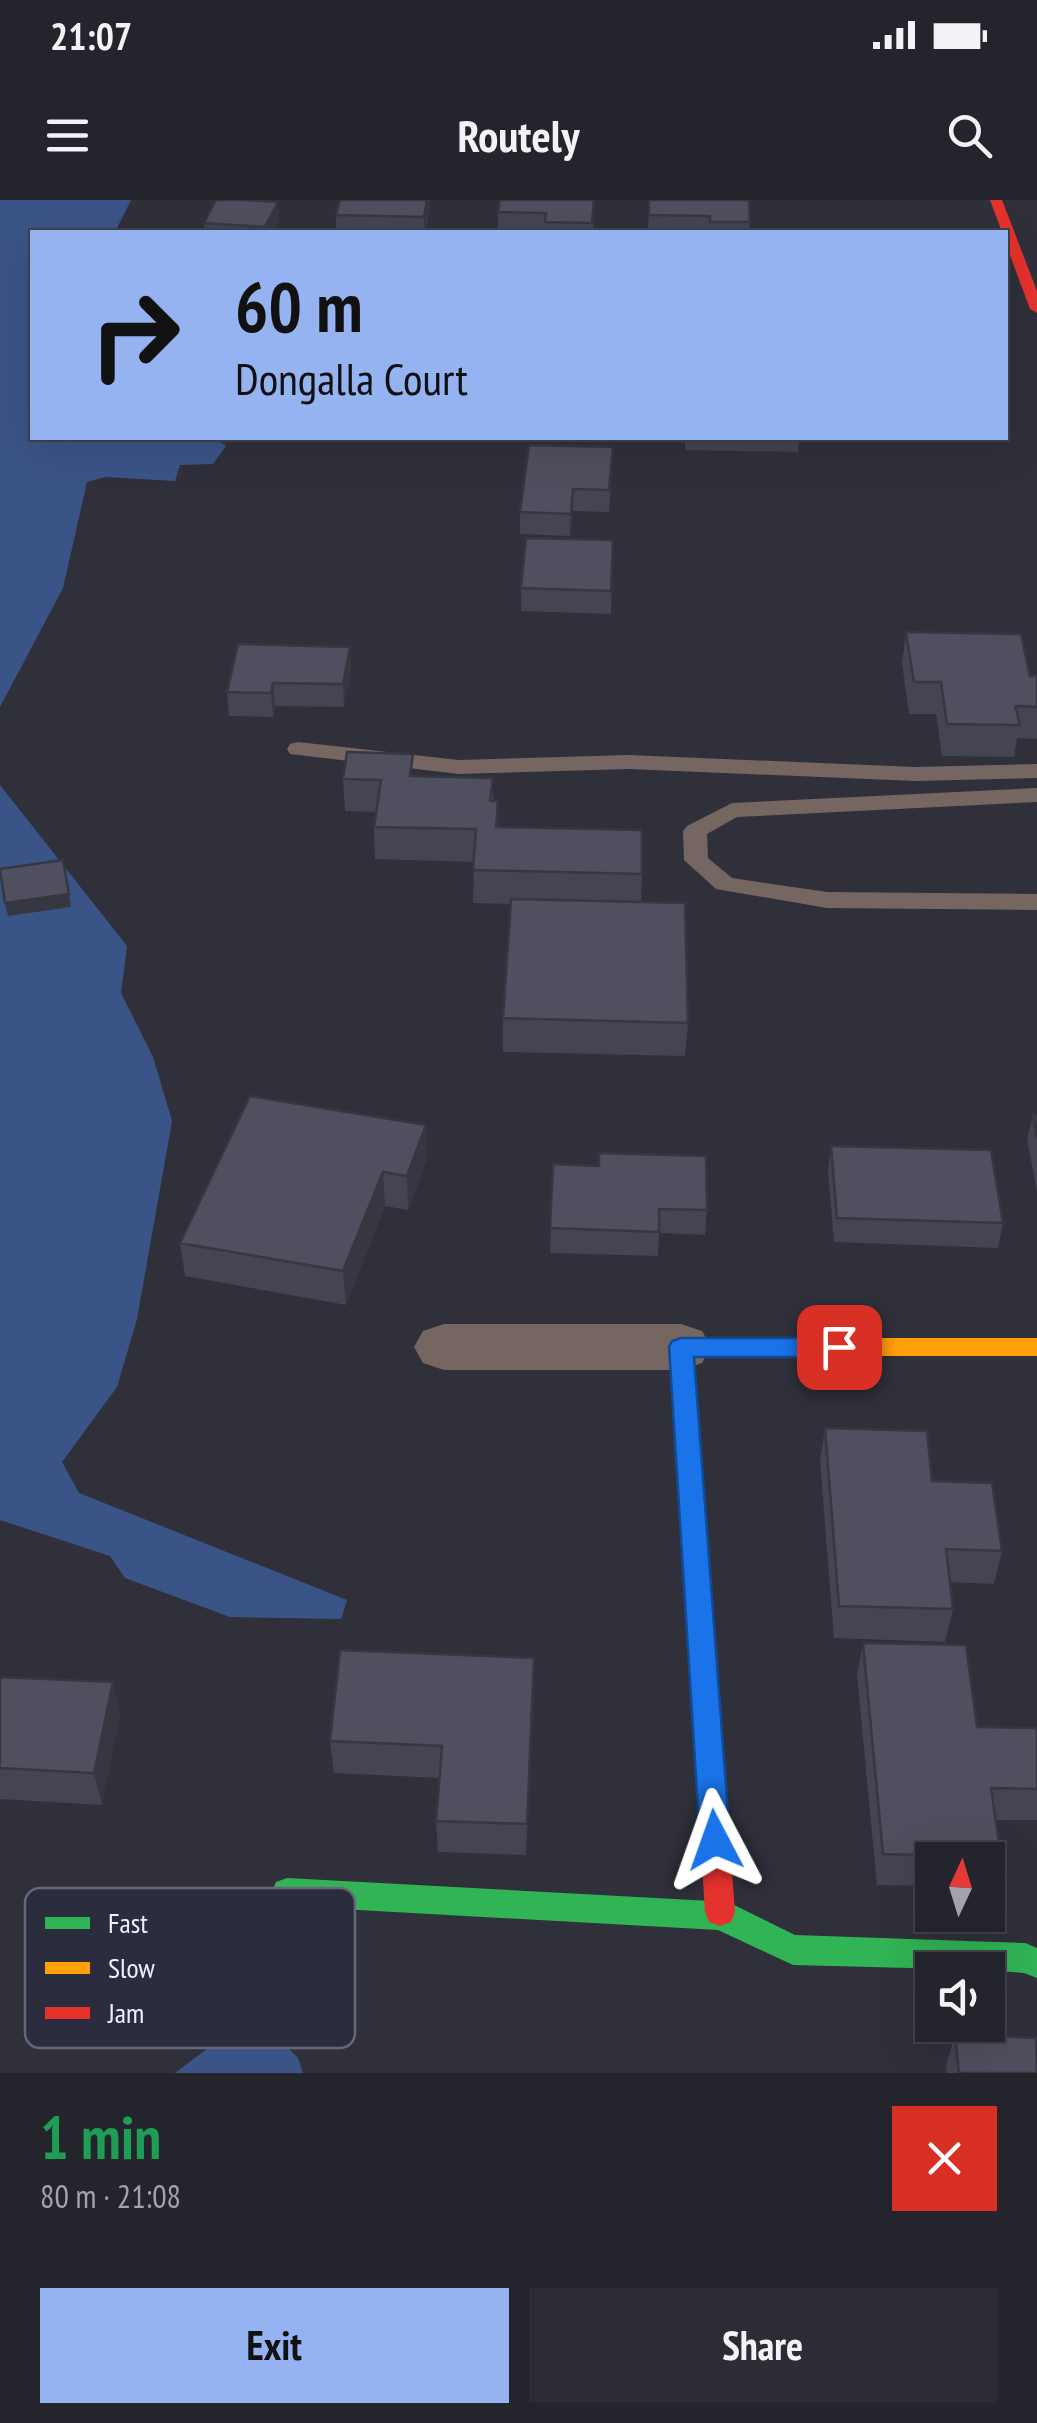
<!DOCTYPE html>
<html lang="en">
<head>
<meta charset="utf-8">
<style>
	:root { --surface:#24242c; --page:#2c2c34; --text:#f1f3f6; --muted:#a3a4a9; --line:#414148; --accent:#95b2f1 }
	body { margin:0; font-family:"PT Sans Narrow",sans-serif; background:var(--page); color:var(--text); height:100vh; display:flex; flex-direction:column; font-size:38px; white-space:nowrap }
	* { box-sizing:border-box; margin:0 }
	p { font-size:32px; color:var(--muted) }
	.icon { flex:none; width:55px; height:55px; fill:none; stroke:currentColor; stroke-width:2; stroke-linecap:round; stroke-linejoin:round }
	.map { position:relative; height:1873px; overflow:hidden }
	.drawer { display:flex; flex-direction:column; background:var(--surface); flex:1 }
	.drawer>* { flex:none }
	.hud { position:absolute; left:30px; top:30px; width:978px; height:210px; border-radius:0px; box-shadow:0 10px 40px #0002,0 0 0 2px var(--line); background:#95b2f1; color:#111; overflow:hidden }
	.needle { width:65px; rotate:4deg }
	.controls { position:absolute; left:915px; top:1642px; display:grid; gap:20px }
	.controls a { display:grid; place-items:center; width:90px; height:90px; border-radius:0px; background:var(--surface); box-shadow:0 10px 40px #0002,0 0 0 2px var(--line); font-size:50px }
	.pin { position:absolute; display:grid; place-items:center; width:85px; height:85px; color:#fff; margin:-42px; border-radius:20px; box-shadow:0 5px 15px #0006 }
	.me { position:absolute; width:110px; margin:-55px; rotate:356deg; stroke-linejoin:round; filter:drop-shadow(0 0 8px #0008) }
	.turn { display:flex; align-items:center; gap:35px; height:210px; padding:0 40px; font-size:45px }
	.turn .icon { width:130px; height:130px; stroke-width:2.5 }
	.turn b { display:block; font-size:70px; line-height:85px }
	.round { display:grid; place-items:center; flex:none; width:105px; height:105px; border-radius:0px; background:var(--page) }
	.head { display:flex; align-items:center; justify-content:space-between; height:170px; padding:0 40px }
	h1 { font-size:60px; font-weight:700; line-height:75px; color:#1e9e55 }
	.action { display:flex; gap:20px; margin-top:auto; padding:20px 40px }
	.action a { flex:1; height:115px; border-radius:0px; background:var(--accent); color:#111; font-size:40px; font-weight:700; line-height:115px; text-align:center }
	.action a+a { background:var(--page); color:var(--text) }
	.status { display:flex; justify-content:space-between; align-items:center; height:70px; padding:0 50px; background:var(--surface); direction:ltr }
	.status svg { height:28px; fill:currentColor }
	header { display:flex; justify-content:space-between; align-items:center; height:130px; padding:0 40px; background:var(--surface); font-size:45px; font-weight:700 }
	.map>svg:first-child { display:block }
	.water { fill:#3b5488 }
	.lines { fill:none; stroke-linecap:round; stroke-linejoin:round }
	.lane { fill:#756662; fill-rule:evenodd }
	.street { fill:#756662; fill-rule:evenodd }
	.fast { fill:#30b455; fill-rule:evenodd }
	.slow { fill:#ff9f0a; fill-rule:evenodd }
	.jam { fill:#e5322d; fill-rule:evenodd }
	.wall { fill:#444452 }
	.shaded-wall { fill:#373742 }
	.building { fill:#4f4f5f; stroke:#373742; stroke-width:2.5 }
	.route { fill:#1a73e8; stroke:#114b97; stroke-width:2.5 }
	.key { fill:#2c2c3f; stroke:#676778; stroke-width:2.5 }
	.key-label { font-size:28px; fill:#f1f1fe }
</style>
</head>
<body>
<div class="status"><b>21:07</b><svg viewBox="0 0 49 12"><path d="M0 12V9h3v3zM5 12V6h3v6zM10 12V3h3v9zM15 12V0h3v12zM26 1h20v11H26zM47 4h2v5h-2z"/></svg></div>
<header><svg class="icon" aria-label="menu" viewBox="0 0 24 24"><path d="M4 6h16M4 12h16M4 18h16"/></svg>Routely<svg class="icon" aria-label="search" viewBox="0 0 24 24"><circle cx="10" cy="10" r="6"/><path d="M15 15l6 6"/></svg></header>
<div class="map">
<svg width="1037" height="1873" viewBox="0 0 1037 1873">
	<rect width="100%" height="100%" fill="#30303b"/>
	<!-- water -->
	<path class="water" d="M0,0H131L115,32H32V238H214L226,246L213,264L180,265L175,281L105,277L87,282L63,388L0,507Z
		M0,585L127,746L121,793L153,857L172,921L137,1119L117,1187L62,1262L79,1293L347,1400L341,1419L230,1417L125,1378L110,1356L0,1320Z
		M271,1831L298,1858L303,1873H175L224,1836Z"/>
	<g class="lines">
		<!-- lane -->
		<path class="lane" d="M298,542L459,560L629,555L916,567L1037,564V578L916,581L629,569L459,574L290,554L287,549L290,544Z
			M1037,588V602L737,617L707,634L708,658L732,678L827,692L1037,694V710L827,708L716,689L684,660L683,631L687,626L732,603Z"/>
		<!-- street -->
		<path class="street" d="M444,1124H681L702,1131L711,1147L702,1163L681,1170H444L423,1163L414,1147L423,1131Z"/>
		<!-- fast -->
		<path class="fast" d="M287,1678L711,1701L720,1698L795,1735L1025,1743L1037,1748V1778L1024,1773L988,1770L793,1765L718,1730L287,1706L276,1702L272,1692L276,1682Z"/>
		<!-- slow -->
		<path class="slow" d="M681,1138H1037V1156H694L706,1325L702,1333L693,1336L684,1333L680,1325L669,1147L672,1140Z"/>
		<!-- jam -->
		<path class="jam" d="M990,0H1002L1037,91V113L1030,109L1005,42V32H1002Z
			M693,1314L702,1317L706,1325L735,1712L731,1722L720,1726L709,1722L705,1712L680,1325L684,1317Z"/>
	</g>
	<!-- wall -->
	<path class="wall" d="M216,0H264L279,21L274,32H205L204,23Z
		M595,0L593,32H498V12Z
		M649,0L750,22L749,32H648Z
		M430,4L425,32H336V15Z
		M685,238H799L798,252L685,250Z
		M612,269L609,312L573,311L570,336L520,334V312Z
		M613,340L611,414L521,411V388Z
		M906,432L1030,476H1037V539L1017,538L1014,557L942,556L936,514H909L902,463Z
		M350,447L351,470L344,507L275,506L273,517L229,516L227,492Z
		M414,576L493,578V601H498V627L642,674L641,702L688,823L685,856L503,852V818L511,704L473,703L474,662L375,659L374,627L376,612L345,611L343,579Z
		M250,896L427,959L408,1010L385,1006L346,1105L185,1076L180,1043Z
		M1033,915H1037V992L1027,939Z
		M831,946L1003,1023L998,1048L834,1042L828,970Z
		M553,964L707,1010L705,1035L659,1033L658,1056L550,1053Z
		M825,1228L932,1281L1002,1351L994,1384L950,1382L953,1409L945,1442L834,1438L820,1261Z
		M863,1443L977,1527L1037,1528V1620H996L1001,1657L992,1688H988V1660H932V1686L877,1685L857,1475Z
		M0,1477L120,1514L102,1605L0,1599Z
		M534,1490L526,1655L438,1652L436,1621L439,1578L334,1573L330,1541Z
		M955,1835L1037,1873H947L946,1865Z"/>
	<!-- shaded-wall -->
	<path class="shaded-wall" d="M427,0H430V4L424,32V17Z
		M278,2L279,21L274,32H265V27Z
		M573,289V311L570,336L571,314Z
		M350,447L351,470L344,507L343,484Z
		M273,483L275,506L273,517L271,493Z
		M69,694L71,707L8,716L5,703Z
		M426,925L427,959L408,1010L407,976Z
		M383,972L385,1006L346,1105L343,1071Z
		M534,1458V1490L526,1655L527,1624Z
		M113,1482L120,1514L102,1605L94,1573Z"/>
	<!-- building -->
	<path class="building" d="M216,0H246L278,2L265,27L204,23Z
		M340,0H427L424,17L336,15Z
		M500,0H594L592,23L545,22L546,13L498,12Z
		M649,0H749L750,22H710V16L649,15Z
		M529,245L613,247L609,290L573,289L571,314L520,312Z
		M526,338L613,340L611,391L521,388Z
		M906,432L1021,434L1030,476H1037V507L1015,506L1020,525L947,524L941,482H914Z
		M238,444L350,447L343,484L273,483L271,493L227,492Z
		M347,552L413,554L410,576L493,578L490,601H498L496,627L642,630V674L473,670L476,629L374,627L381,580L343,579Z
		M63,660L69,694L5,703L0,669Z
		M511,699L685,703L688,823L503,818Z
		M250,896L426,925L407,976L383,972L343,1071L180,1043Z
		M1033,915H1037V938Z
		M831,946L991,950L1003,1023L837,1018Z
		M599,953L706,956L707,1010L659,1009V1032L550,1028L553,964L599,966Z
		M825,1228L927,1231L932,1281L992,1283L1002,1351L946,1349L953,1409L839,1406Z
		M863,1443L966,1445L977,1527L1037,1528V1589L991,1588L1001,1657L883,1654Z
		M340,1450L534,1458L527,1624L436,1621L442,1546L330,1541Z
		M0,1477L113,1482L94,1573L0,1568Z
		M955,1835L1036,1838L1037,1873H959Z"/>
	<!-- route -->
	<path class="route" d="M681,1138H839L848,1141L852,1147L848,1154L839,1157H694L730,1640L725,1649L715,1653L704,1649L700,1640L669,1147L672,1141Z"/>
	<!-- legend -->
	<rect x="25" y="1688" width="330" height="160" rx="15" class="key"/>
	<rect x="45" y="1717" width="45" height="12" fill="#30b455"/>
	<rect x="45" y="1762" width="45" height="12" fill="#ff9f0a"/>
	<rect x="45" y="1807" width="45" height="12" fill="#e5322d"/>
	<g class="key-label">
		<text x="108" y="1733">Fast</text>
		<text x="108" y="1778">Slow</text>
		<text x="108" y="1823">Jam</text>
	</g>
</svg>
<div class="controls">
<a><svg class="needle" viewBox="-14 -14 28 28"><path d="M0-13l5 13h-10z" fill="#e53935"/><path d="M0 13l5-13h-10z" fill="#a3a4a9"/></svg></a>
<a><svg class="icon" aria-label="sound" viewBox="0 0 24 24"><path d="M4 9h4l5-4v14l-5-4H4zM17 9q2 3 0 6"/></svg></a>
</div>
<div class="pin" style="left:839px;top:1147px;background:#d93025"><svg class="icon" aria-label="arrive" viewBox="0 0 24 24"><path d="M6 21V4h12l-3 4 3 4H6"/></svg></div>
<svg class="me" style="left:715px;top:1640px" viewBox="-20 -20 40 40"><path d="M0-17L14 15 0 8-14 15z" fill="#1a73e8" stroke="#fff" stroke-width="4"/></svg>
<div class="hud">
<div class="turn"><svg class="icon" aria-label="right" viewBox="0 0 24 24"><path d="M7 20v-9h11M14 6l5 5-5 5"/></svg><div><b>60 m</b>Dongalla Court</div></div>
</div>
</div>
<section class="drawer">
<div class="head"><div><h1>1 min</h1><p>80 m · 21:08</p></div><a class="round" style="background:#d93025;color:#fff"><svg class="icon" aria-label="close" viewBox="0 0 24 24"><path d="M6 6l12 12M18 6L6 18"/></svg></a></div>
<div class="action"><a>Exit</a><a>Share</a></div>
</section>
</body>
</html>
